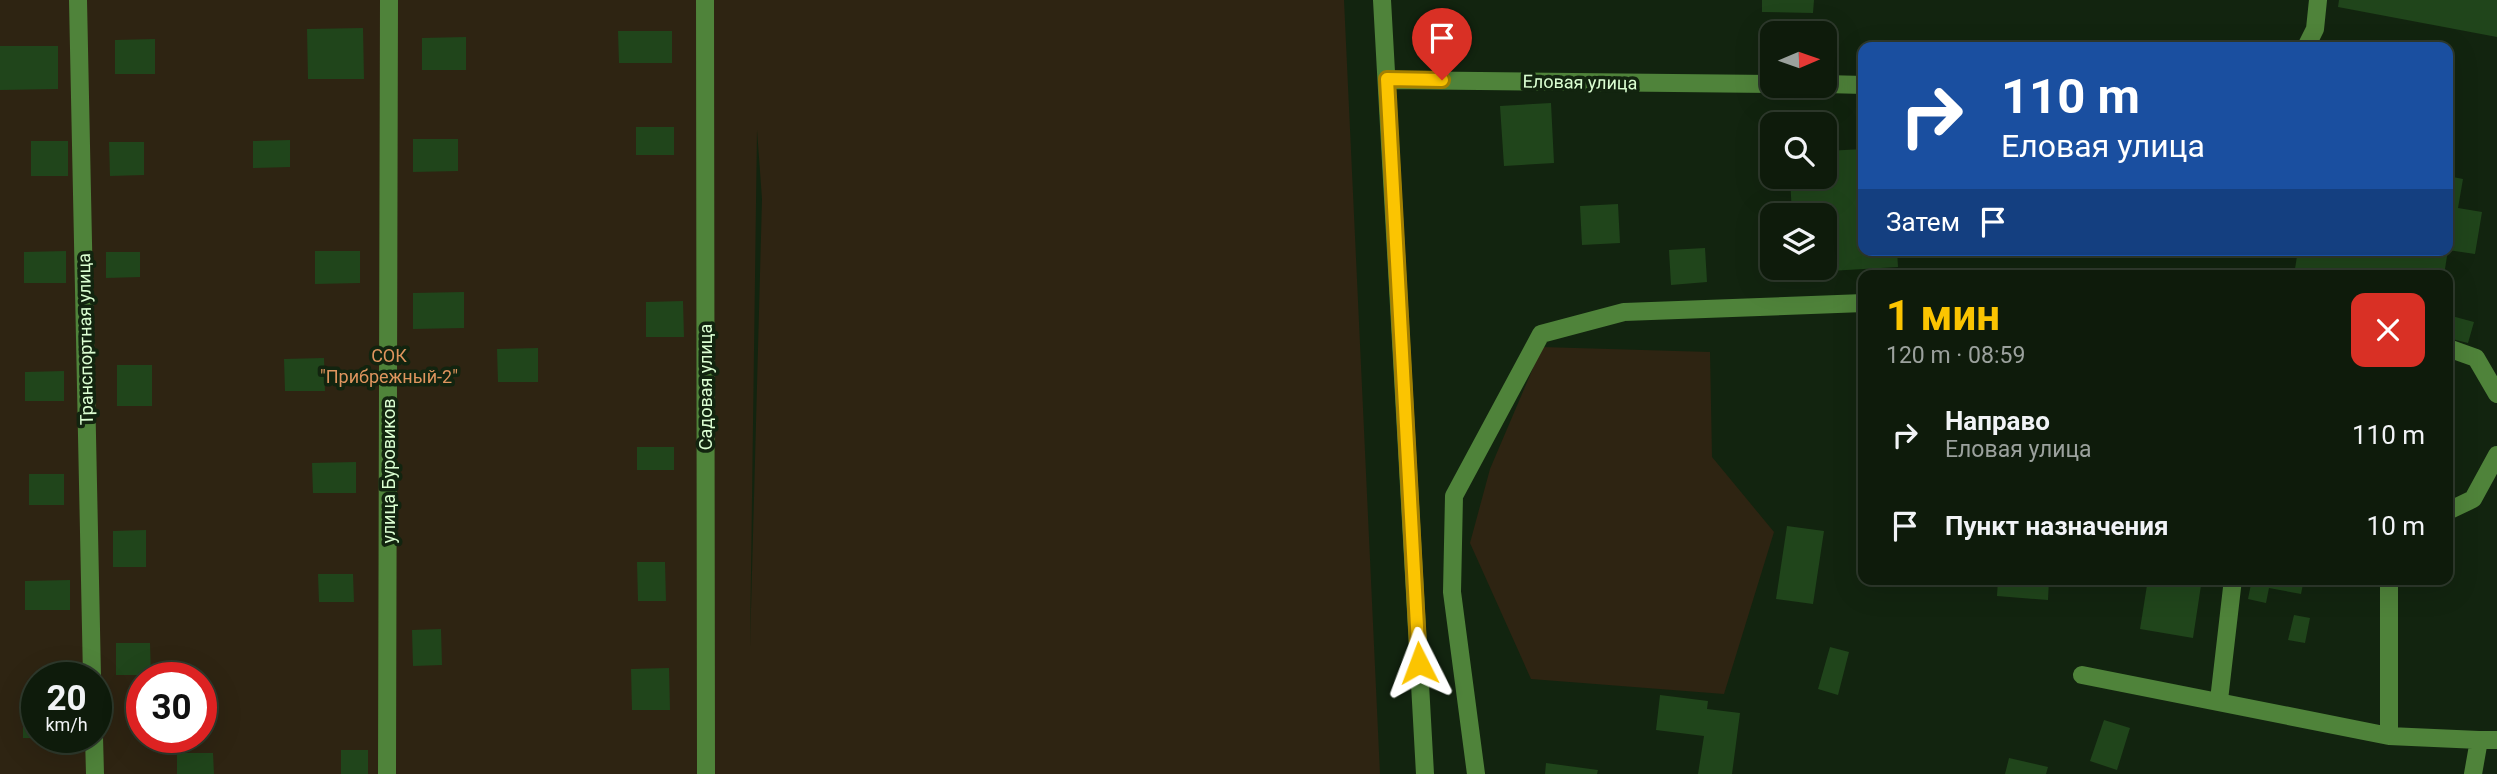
<!DOCTYPE html>
<html lang="ru">
<head>
<meta charset="utf-8">
<style>
	:root { --surface:#0e1b0b; --page:#1c2819; --text:#f1f3f6; --muted:#9ba19d; --line:#2e392c; --accent:#fbc401 }
	body { margin:0; font-family:Roboto,sans-serif; background:var(--page); color:var(--text); height:100vh; display:flex; flex-direction:column; font-size:26px; white-space:nowrap }
	* { box-sizing:border-box; margin:0 }
	p { font-size:23px; color:var(--muted) }
	.icon { flex:none; width:38px; height:38px; fill:none; stroke:currentColor; stroke-width:2; stroke-linecap:round; stroke-linejoin:round }
	.map { position:relative; flex:1; overflow:hidden }
	.side { position:absolute; left:1858px; top:270px; width:595px; height:315px; display:flex; flex-direction:column; background:var(--surface); border-radius:14px; box-shadow:0 7px 28px #0002,0 0 0 2px var(--line) }
	.side>* { flex:none }
	.hud { position:absolute; left:1858px; top:42px; width:595px; height:214px; border-radius:14px; box-shadow:0 7px 28px #0002,0 0 0 2px var(--line); background:#1a4fa0; color:#fff; overflow:hidden }
	.needle { width:46px; rotate:88deg }
	.controls { position:absolute; left:1760px; top:21px; display:grid; gap:14px }
	.controls a { display:grid; place-items:center; width:77px; height:77px; border-radius:14px; background:var(--surface); box-shadow:0 7px 28px #0002,0 0 0 2px var(--line); font-size:35px }
	.speed { position:absolute; left:21px; top:662px; display:flex; gap:14px; font-size:35px; font-weight:700; text-align:center }
	.speed>* { display:grid; place-content:center; width:91px; height:91px; border-radius:50%; background:var(--surface); box-shadow:0 7px 28px #0002,0 0 0 2px var(--line); line-height:1 }
	.speed small { font-size:18px; font-weight:400 }
	.speed .limit { border:10px solid #d22; background:#fff; color:#111 }
	.pin { position:absolute; display:grid; place-items:center; width:60px; height:60px; color:#fff; margin:-72px -30px; border-radius:50% 50% 50% 0; rotate:-45deg; box-shadow:0 0 7px #0007 }
	.pin .icon { rotate:45deg }
	.me { position:absolute; width:77px; margin:-38px; rotate:357deg; stroke-linejoin:round; filter:drop-shadow(0 0 5px #0008) }
	.turn { display:flex; align-items:center; gap:24px; height:147px; padding:0 28px; font-size:32px }
	.turn .icon { width:91px; height:91px; stroke-width:2.5 }
	.turn b { display:block; font-size:49px; line-height:60px }
	.then { display:flex; align-items:center; height:66px; padding:0 28px; background:#0003; gap:14px; font-size:26px }
	.round { display:grid; place-items:center; flex:none; width:74px; height:74px; border-radius:14px; background:var(--page) }
	.overview { display:flex; align-items:center; justify-content:space-between; height:119px; padding:0 28px }
	h1 { font-size:42px; font-weight:700; line-height:52px; color:var(--accent) }
	ul { padding:0; list-style:none }
	li { display:flex; align-items:center; gap:21px; height:91px; padding:0 28px }
	li div { flex:1 }
	li b { display:block; font-size:26px }
	li em { font-style:normal }
	.map>svg:first-child { display:block }
	.green { fill:#2e2412; fill-rule:evenodd }
	.building { fill:#20451b }
	.lines { fill:none; stroke-linecap:round; stroke-linejoin:round }
	.minor { stroke:#4f833a; stroke-width:18 }
	.route-casing { stroke:#a37f01; stroke-width:18 }
	.route { stroke:#fbc401; stroke-width:12 }
	.labels { text-anchor:middle; dominant-baseline:central; stroke-width:7; stroke-linejoin:round; paint-order:stroke }
	.street-label { font-size:18px; fill:#dbffd2; stroke:#12240f }
	.park-label { font-size:18px; fill:#df955e; stroke:#12240f }
</style>
</head>
<body>
<div class="map">
<svg width="2497" height="774" viewBox="0 0 2497 774">
	<rect width="100%" height="100%" fill="#12240f"/>
	<!-- green -->
	<path class="green" d="M0,0H1344L1380,774H0ZM757,130L762,199L750,647V646ZM37,677H96V737H37ZM142,677H201V737H142Z
		M1542,347L1710,352L1712,457L1774,532L1724,694L1531,679L1470,543L1490,469Z"/>
	<!-- building -->
	<path class="building" d="M1762,0H1814L1813,13L1762,12Z
		M2339,0H2497V37L2338,7Z
		M363,28L364,79H308L307,29Z
		M618,31H672V63H619Z
		M466,37V70H422V38Z
		M155,39V74H115V40Z
		M0,46H58V89L0,90Z
		M1551,103L1554,163L1504,166L1500,106Z
		M636,127H674V155H636Z
		M413,139H458V171L413,172Z
		M290,140V167L253,168V141Z
		M31,141H68V176H31Z
		M109,142H144V175L110,176Z
		M1864,149V250H1897L1898,267L1795,273V268H1825V215H1792L1790,177H1825V151Z
		M2448,176L2463,179L2458,208L2482,212L2475,254L2448,250Z
		M1618,204L1620,243L1582,245L1580,206Z
		M1705,248L1707,282L1671,285L1669,250Z
		M2298,250H2448L2444,275H2294Z
		M66,251V283H24V252Z
		M315,251H360V283L315,284Z
		M106,252H140V277L106,278Z
		M464,292V328L413,329V293Z
		M683,301L684,337H646V302Z
		M2448,315L2474,322L2468,343L2448,338Z
		M538,348V382H498L497,349Z
		M324,358L325,391H285L284,359Z
		M117,365H152V406H117Z
		M64,371V401H25V372Z
		M637,447H674V470H637Z
		M356,462V493H313L312,463Z
		M29,474H64V505H29Z
		M1787,526L1824,531L1813,604L1776,599Z
		M146,530V567H113V531Z
		M637,562H665L666,601H638Z
		M318,574H353L354,602H319Z
		M1998,579H2049L2048,600L1997,596Z
		M2148,579H2202L2193,638L2140,629Z
		M2252,579H2304L2301,594L2269,588L2266,603L2248,599Z
		M70,580V610H25V581Z
		M2294,615L2310,618L2305,643L2288,640Z
		M441,629L442,665L413,666L412,630Z
		M116,643H150L151,675H116Z
		M1830,647L1849,652L1838,695L1818,689Z
		M669,668L670,710H632L631,669Z
		M23,694H37V738H23Z
		M1660,695L1708,701L1707,709L1740,713L1732,774H1698L1704,736L1656,730Z
		M2104,720L2130,728L2117,770L2090,761Z
		M341,750H368V774H341Z
		M177,753H213L214,774H177Z
		M2009,758L2048,767L2046,774H2005Z
		M1546,763L1598,770L1597,774H1545Z"/>
	<g class="lines">
		<!-- minor -->
		<path class="minor" d="M78,0L92,677
			M705,0L706,774
			M1382,0L1425,774
			M2306,47L2315,29L2318,0
			M1387,80L1773,84
			M1825,84L1864,85
			M2448,348L2476,358L2497,394
			M2448,511L2473,499L2497,455
			M2389,579V736
			M2082,675L2389,736L2479,740
			M2219,700L2233,579
			M94,737L95,774
			M387,774L389,0
			M1476,774L1452,592L1454,496L1541,334L1624,312L1864,303
			M2473,774L2479,740H2497"/>
	</g>
	<g class="lines">
		<defs>
			<path id="route" d="M1419,663L1387,79L1442,80"/>
		</defs>
		<!-- route casing -->
		<use href="#route" class="route-casing"/>
		<!-- route -->
		<use href="#route" class="route"/>
	</g>
	<g class="labels">
		<!-- street labels -->
		<g class="street-label">
			<text transform="translate(1580 82) rotate(1)">Еловая улица</text>
			<text transform="translate(85 339) rotate(-91)">Транспортная улица</text>
			<text transform="translate(705 387) rotate(-90)">Садовая улица</text>
			<text transform="translate(388 471) rotate(-90)">улица Буровиков</text>
		</g>
		<!-- park labels -->
		<g class="park-label">
			<text x="389" y="355">СОК<tspan x="389" dy="21">"Прибрежный-2"</tspan></text>
		</g>
	</g>
</svg>
<div class="controls">
<a><svg class="needle" viewBox="-14 -14 28 28"><path d="M0-13l5 13h-10z" fill="#e53935"/><path d="M0 13l5-13h-10z" fill="#9ba19d"/></svg></a>
<a><svg class="icon" aria-label="search" viewBox="0 0 24 24"><circle cx="10" cy="10" r="6"/><path d="M15 15l6 6"/></svg></a>
<a><svg class="icon" aria-label="layers" viewBox="0 0 24 24"><path d="M12 4l9 5-9 5-9-5zM3 14l9 5 9-5"/></svg></a>
</div>
<div class="speed"><div>20<small>km/h</small></div><div class="limit">30</div></div>
<div class="pin" style="left:1442px;top:80px;background:#d93025"><svg class="icon" aria-label="arrive" viewBox="0 0 24 24"><path d="M6 21V4h12l-3 4 3 4H6"/></svg></div>
<svg class="me" style="left:1419px;top:663px" viewBox="-20 -20 40 40"><path d="M0-17L14 15 0 8-14 15z" fill="#fbc401" stroke="#fff" stroke-width="4"/></svg>
<div class="hud">
<div class="turn"><svg class="icon" aria-label="right" viewBox="0 0 24 24"><path d="M7 20v-9h11M14 6l5 5-5 5"/></svg><div><b>110 m</b>Еловая улица</div></div>
<div class="then">Затем<svg class="icon" aria-label="arrive" viewBox="0 0 24 24"><path d="M6 21V4h12l-3 4 3 4H6"/></svg></div>
</div>
<section class="side">
<div class="overview"><div><h1>1 мин</h1><p>120 m · 08:59</p></div><a class="round" style="background:#d93025;color:#fff"><svg class="icon" aria-label="close" viewBox="0 0 24 24"><path d="M6 6l12 12M18 6L6 18"/></svg></a></div>
<ul>
<li><svg class="icon" aria-label="right" viewBox="0 0 24 24"><path d="M7 20v-9h11M14 6l5 5-5 5"/></svg><div><b>Направо</b><p>Еловая улица</p></div><em>110 m</em></li>
<li><svg class="icon" aria-label="arrive" viewBox="0 0 24 24"><path d="M6 21V4h12l-3 4 3 4H6"/></svg><div><b>Пункт назначения</b></div><em>10 m</em></li>
</ul>
</section>
</div>
</body>
</html>
